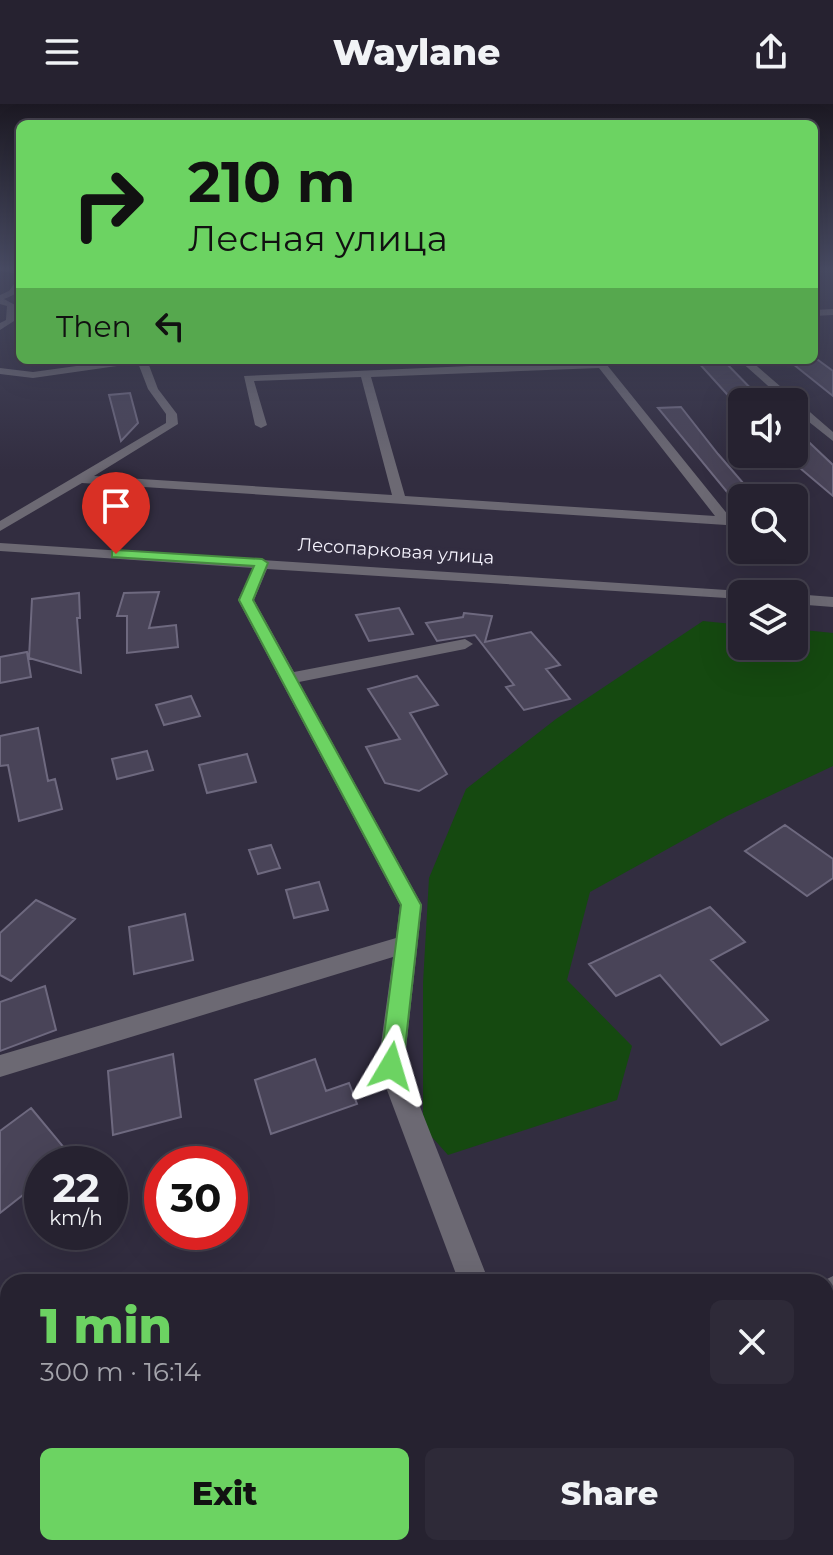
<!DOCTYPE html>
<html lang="en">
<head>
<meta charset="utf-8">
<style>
	:root { --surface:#262230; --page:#2e2a38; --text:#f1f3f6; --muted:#a4a4ab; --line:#423f4c; --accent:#6cd362 }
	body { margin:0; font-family:Montserrat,sans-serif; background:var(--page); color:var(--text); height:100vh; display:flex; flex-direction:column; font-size:30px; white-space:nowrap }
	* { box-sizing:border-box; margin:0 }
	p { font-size:26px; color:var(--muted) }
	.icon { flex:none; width:44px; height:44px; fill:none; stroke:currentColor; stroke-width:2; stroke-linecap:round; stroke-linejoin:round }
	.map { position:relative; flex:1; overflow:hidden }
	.drawer { position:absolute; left:0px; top:1170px; width:834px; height:282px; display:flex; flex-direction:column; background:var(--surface); border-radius:24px 24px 0 0; box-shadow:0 8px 32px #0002,0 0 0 2px var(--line) }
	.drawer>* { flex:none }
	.banner { position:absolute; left:16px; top:16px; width:802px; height:244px; border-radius:12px; box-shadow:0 8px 32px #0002,0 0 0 2px var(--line); background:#6cd362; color:#111; overflow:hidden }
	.controls { position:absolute; left:728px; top:284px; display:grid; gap:16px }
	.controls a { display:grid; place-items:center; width:80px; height:80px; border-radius:12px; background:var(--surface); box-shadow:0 8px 32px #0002,0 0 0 2px var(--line); font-size:40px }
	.speed { position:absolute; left:24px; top:1042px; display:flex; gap:16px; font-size:40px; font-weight:700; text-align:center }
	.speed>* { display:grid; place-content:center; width:104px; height:104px; border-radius:50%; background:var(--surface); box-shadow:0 8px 32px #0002,0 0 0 2px var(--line); line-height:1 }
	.speed small { font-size:20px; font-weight:400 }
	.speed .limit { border:12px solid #d22; background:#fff; color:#111 }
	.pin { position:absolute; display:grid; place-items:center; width:68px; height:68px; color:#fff; margin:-82px -34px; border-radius:50% 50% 50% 0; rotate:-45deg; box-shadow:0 0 8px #0007 }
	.pin .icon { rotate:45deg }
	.me { position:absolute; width:88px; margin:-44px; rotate:7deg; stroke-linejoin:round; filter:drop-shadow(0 0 6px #0008) }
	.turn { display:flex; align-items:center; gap:28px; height:168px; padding:0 40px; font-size:36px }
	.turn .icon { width:104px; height:104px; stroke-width:2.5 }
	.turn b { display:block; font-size:56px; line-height:68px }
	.then { display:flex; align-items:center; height:76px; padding:0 40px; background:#0003; gap:16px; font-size:30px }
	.round { display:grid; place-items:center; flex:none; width:84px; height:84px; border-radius:12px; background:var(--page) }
	.overview { display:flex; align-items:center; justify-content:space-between; height:136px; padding:0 40px }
	h1 { font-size:48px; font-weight:800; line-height:60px; color:var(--accent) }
	.primary-button { display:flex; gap:16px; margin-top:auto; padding:16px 40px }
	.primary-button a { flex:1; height:92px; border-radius:12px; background:var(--accent); color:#111; font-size:32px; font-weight:800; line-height:92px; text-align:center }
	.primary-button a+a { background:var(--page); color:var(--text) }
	header { display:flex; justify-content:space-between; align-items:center; height:104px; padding:0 40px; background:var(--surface); font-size:36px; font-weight:800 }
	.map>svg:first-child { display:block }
	.green { fill:#154910 }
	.building { fill:#494458; stroke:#6e697f; stroke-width:2 }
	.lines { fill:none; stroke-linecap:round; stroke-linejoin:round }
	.minor { fill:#6c6973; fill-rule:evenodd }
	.route { fill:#6cd362; stroke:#468940; stroke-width:2 }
	.labels { text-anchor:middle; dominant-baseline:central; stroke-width:8; stroke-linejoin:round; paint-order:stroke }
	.far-street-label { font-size:18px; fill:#f5f3fd; stroke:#322d40 }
</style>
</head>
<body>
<header><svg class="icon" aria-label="menu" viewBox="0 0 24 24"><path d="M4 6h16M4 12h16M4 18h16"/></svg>Waylane<svg class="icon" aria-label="share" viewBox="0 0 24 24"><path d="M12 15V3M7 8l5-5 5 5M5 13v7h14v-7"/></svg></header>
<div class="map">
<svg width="833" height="1451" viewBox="0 0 833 1451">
	<rect width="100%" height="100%" fill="#322d40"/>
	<!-- green -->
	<path class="green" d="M703,517L742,521V542H794V525L833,529V662L727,712L590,788L567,876L632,942L617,996L448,1051L423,1023V879L429,774L466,685L556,615Z"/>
	<!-- building -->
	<path class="building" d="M696,256H723L763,297L734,298Z
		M788,256H818L833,267V292Z
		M130,289L138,319L121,337L109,291Z
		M681,303L718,350L756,394H732L658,304Z
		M794,324L833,361V392L794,359Z
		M159,488L149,524L176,521L178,543L127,549V512H117L124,489Z
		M79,489L80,514H77L81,569L29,554L32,495Z
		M399,504L413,530L369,537L356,511Z
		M464,509L492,512L485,538L531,528L560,561L546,565L570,595L524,606L506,583L514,581L475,531L437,537L426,519L463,513Z
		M27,548L31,573L0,579V553Z
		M417,572L438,601L410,609L447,670L419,687L385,679L366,643L400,635L368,585Z
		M191,592L200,612L164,621L156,601Z
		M38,624L48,677L55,675L62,705L19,717L8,661L0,662V632Z
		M147,647L153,666L117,675L112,655Z
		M247,650L256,678L207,689L199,661Z
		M785,721L833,755V774L807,792L745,747Z
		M271,741L280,764L258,770L249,746Z
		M319,778L328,806L294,814L286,786Z
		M36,796L75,815L11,877L0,871V829Z
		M710,803L745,838L711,856L768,916L721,941L660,871L616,892L589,860Z
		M185,810L193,856L134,870L129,823Z
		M45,882L56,926L0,947V898Z
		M173,950L181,1013L113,1031L108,967Z
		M315,955L326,987L349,979L357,1000L271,1030L255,976Z
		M31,1004L71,1052L61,1060H42V1076L0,1109V1027Z"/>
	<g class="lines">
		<!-- minor -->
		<path class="minor" d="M0,163L20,166V170L0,167Z
			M17,176H20C20,188 15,191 4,195L15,201L14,217L0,226V219L6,216L7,202L0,200V191L9,187Z
			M833,205V211L814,212V206Z
			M120,256H147L158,285L177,310L178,320L94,372L392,391L361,273L254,277L267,321L261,324L255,321L244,272L603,256L733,417L726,421L82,379L0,427V417L166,319V310L148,285L138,259L33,274L0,270V264L33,268ZM599,264L715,412L405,392L371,273Z
			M739,256H750L833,328V337L794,306V298H786Z
			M0,439L742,487L749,490H742V495L267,465L254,496L294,568L465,535L473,540L465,545L299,578L422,801L404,962L489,1178H459L378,962L393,853L0,973V951L396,834L400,801L238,496L253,464L0,447Z
			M794,490L833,493V503L794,500Z
			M833,1172V1211L826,1214V1178H821Z"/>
	</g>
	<!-- sky -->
	<linearGradient id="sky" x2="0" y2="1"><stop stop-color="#1c1923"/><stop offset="0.45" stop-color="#494c64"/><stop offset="1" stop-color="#494c64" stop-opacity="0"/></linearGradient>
	<rect width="833" height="366" fill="url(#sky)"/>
	<!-- route -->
	<path class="route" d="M116,446L262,455L268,459L253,496L421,801L403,962L399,969L391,972L383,969L380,962L401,801L239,496L254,462L112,453V447Z"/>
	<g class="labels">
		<!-- far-street labels -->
		<g class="far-street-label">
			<text transform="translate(396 447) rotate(4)">Лесопарковая улица</text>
		</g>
	</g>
</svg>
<div class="controls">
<a><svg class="icon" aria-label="sound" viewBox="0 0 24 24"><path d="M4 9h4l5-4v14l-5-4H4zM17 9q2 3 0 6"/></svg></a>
<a><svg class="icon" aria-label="search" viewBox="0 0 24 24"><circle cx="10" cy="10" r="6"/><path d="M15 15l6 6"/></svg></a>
<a><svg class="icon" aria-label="layers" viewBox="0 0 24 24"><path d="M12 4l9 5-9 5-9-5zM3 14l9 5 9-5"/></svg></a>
</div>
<div class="speed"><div>22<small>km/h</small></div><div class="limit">30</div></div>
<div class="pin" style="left:116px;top:450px;background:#d93025"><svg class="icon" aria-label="arrive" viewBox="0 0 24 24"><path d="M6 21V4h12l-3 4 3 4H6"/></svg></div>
<svg class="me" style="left:391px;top:962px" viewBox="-20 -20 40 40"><path d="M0-17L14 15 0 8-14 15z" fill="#6cd362" stroke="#fff" stroke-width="4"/></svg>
<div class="banner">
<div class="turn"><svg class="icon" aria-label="right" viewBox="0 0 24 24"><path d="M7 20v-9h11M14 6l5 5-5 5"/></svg><div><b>210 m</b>Лесная улица</div></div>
<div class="then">Then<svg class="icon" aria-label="left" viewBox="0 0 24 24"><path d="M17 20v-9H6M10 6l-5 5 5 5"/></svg></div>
</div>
<section class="drawer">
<div class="overview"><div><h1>1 min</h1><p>300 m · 16:14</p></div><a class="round"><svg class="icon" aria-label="close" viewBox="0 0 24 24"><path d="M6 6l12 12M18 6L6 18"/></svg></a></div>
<div class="primary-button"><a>Exit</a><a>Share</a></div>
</section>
</div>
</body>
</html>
